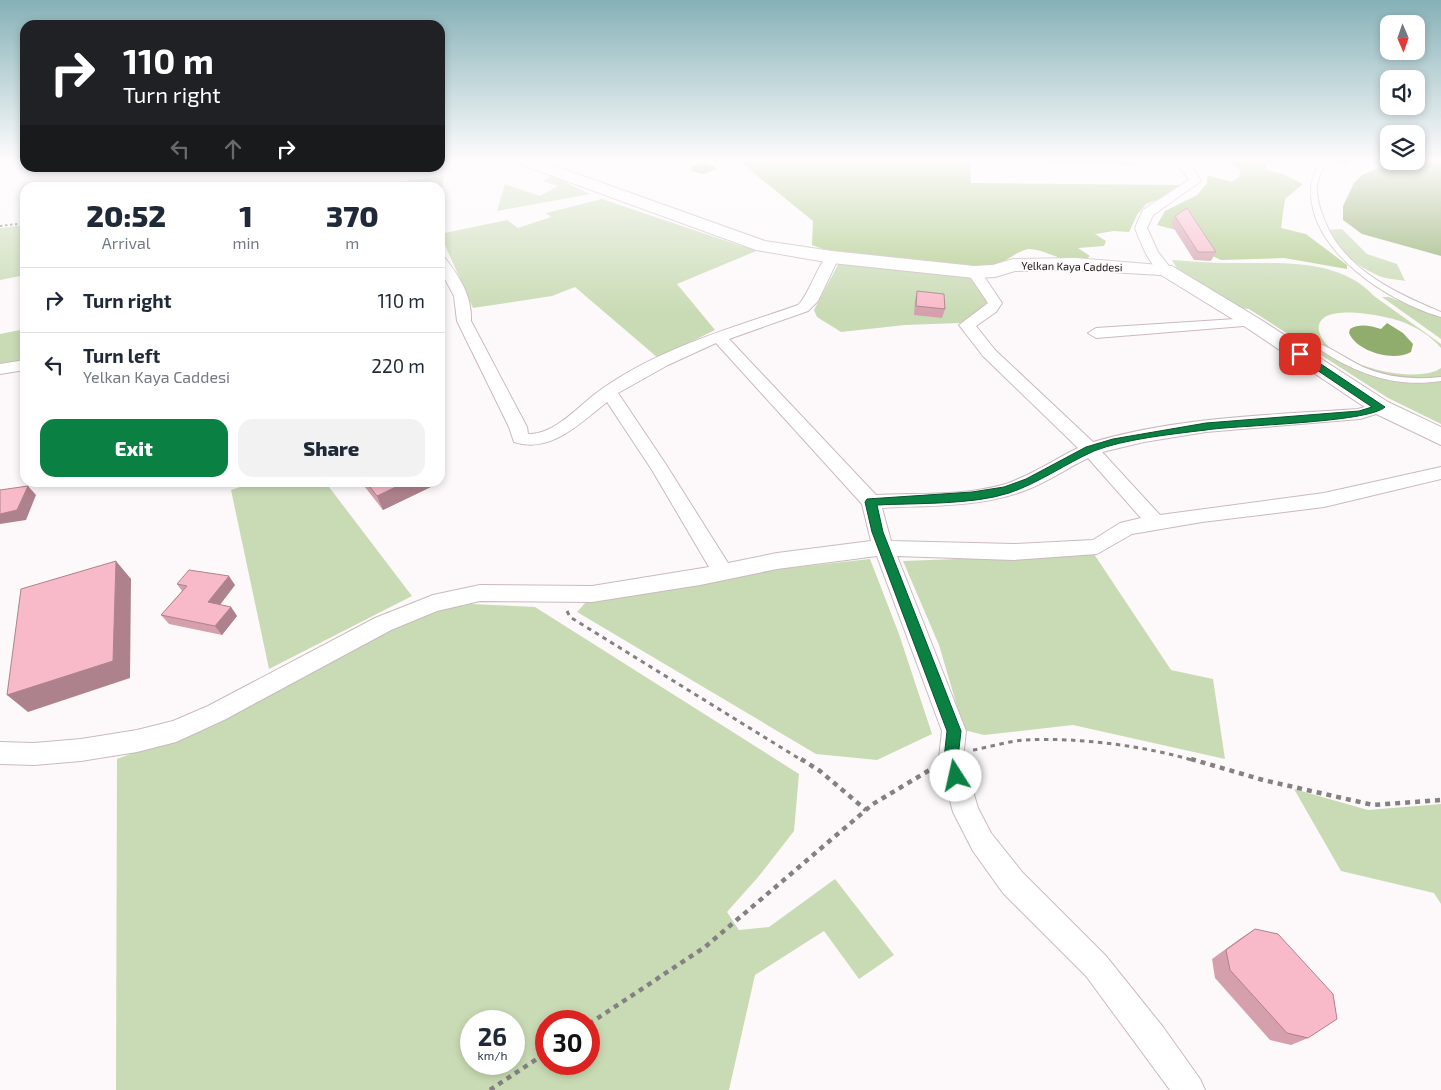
<!DOCTYPE html>
<html lang="en">
<head>
<meta charset="utf-8">
<style>
	:root { --surface:#fff; --page:#f2f2f3; --text:#1f2937; --muted:#747a83; --line:#e0e1e3; --accent:#0b8043 }
	body { margin:0; font-family:"Exo 2",sans-serif; background:var(--page); color:var(--text); height:100vh; display:flex; flex-direction:column; font-size:19px; white-space:nowrap }
	* { box-sizing:border-box; margin:0 }
	p { font-size:16px; color:var(--muted) }
	.icon { flex:none; width:28px; height:28px; fill:none; stroke:currentColor; stroke-width:2; stroke-linecap:round; stroke-linejoin:round }
	.map { position:relative; flex:1; overflow:hidden }
	.sheet { position:absolute; left:20px; top:182px; width:425px; height:305px; display:flex; flex-direction:column; background:var(--surface); border-radius:15px; box-shadow:0 2px 8px #0003 }
	.sheet>* { flex:none }
	.guide { position:absolute; left:20px; top:20px; width:425px; height:152px; border-radius:15px; box-shadow:0 2px 8px #0003; background:#202124; color:#fff; overflow:hidden }
	.needle { width:32px; rotate:178deg }
	.controls { position:absolute; left:1380px; top:15px; display:grid; gap:10px }
	.controls a { display:grid; place-items:center; width:45px; height:45px; border-radius:10px; background:var(--surface); box-shadow:0 2px 8px #0003; font-size:25px }
	.speed { position:absolute; left:460px; top:1010px; display:flex; gap:10px; font-size:25px; font-weight:700; text-align:center }
	.speed>* { display:grid; place-content:center; width:65px; height:65px; border-radius:50%; background:var(--surface); box-shadow:0 2px 8px #0003; line-height:1 }
	.speed small { font-size:12px; font-weight:400 }
	.speed .limit { border:8px solid #d22; background:#fff; color:#111 }
	.pin { position:absolute; display:grid; place-items:center; width:42px; height:42px; color:#fff; margin:-21px; border-radius:10px; box-shadow:0 2px 8px #0006 }
	.me { position:absolute; width:55px; margin:-28px; rotate:350deg; stroke-linejoin:round; filter:drop-shadow(0 0 4px #0008) }
	.turn { display:flex; align-items:center; gap:18px; height:105px; padding:0 20px; font-size:22px }
	.turn .icon { width:65px; height:65px; stroke-width:2.5 }
	.turn b { display:block; font-size:35px; line-height:42px }
	.lanes { display:flex; align-items:center; height:48px; padding:0 20px; background:#0003; justify-content:center; gap:25px; direction:ltr }
	.lanes .off { opacity:.35 }
	.eta { display:flex; justify-content:space-evenly; align-items:center; height:85px; text-align:center }
	.eta b { font-size:30px; font-weight:800; line-height:35px }
	.primary-button { display:flex; gap:10px; margin-top:auto; padding:10px 20px }
	.primary-button a { flex:1; height:58px; border-radius:15px; background:var(--accent); color:#fff; font-size:20px; font-weight:800; line-height:58px; text-align:center }
	.primary-button a+a { background:var(--page); color:var(--text) }
	ul { padding:0; list-style:none }
	li { display:flex; align-items:center; gap:15px; height:65px; padding:0 20px; border-top:1px solid var(--line) }
	li div { flex:1 }
	li b { display:block; font-size:19px }
	li em { font-style:normal }
	.map>svg:first-child { display:block }
	.green { fill:#c9dbb4; fill-rule:evenodd }
	.forest { fill:#afcb8a }
	.water { fill:#91ad6d }
	.lines { fill:none; stroke-linecap:round; stroke-linejoin:round }
	.lane-casing { stroke:#cbb9bd; stroke-width:2 }
	.street-casing { stroke:#cbb9bd; stroke-width:2 }
	.secondary-casing { stroke:#cbb9bd; stroke-width:2 }
	.path-far2 { stroke:#858081; stroke-width:2; stroke-dasharray:2.5 2.5; stroke-linecap:butt }
	.path-far1 { stroke:#858081; stroke-width:3; stroke-dasharray:4.5 4.5; stroke-linecap:butt }
	.path { stroke:#858081; stroke-width:4.5; stroke-dasharray:5 5; stroke-linecap:butt }
	.lane { fill:#fff; fill-rule:evenodd }
	.street { fill:#fff; fill-rule:evenodd }
	.secondary { fill:#fff; fill-rule:evenodd }
	.wall { fill:#d5a0ac }
	.shaded-wall { fill:#ae828c }
	.building { fill:#f8bac8; stroke:#ae828c }
	.route { fill:#0b8043; stroke:#07532c }
	.labels { text-anchor:middle; dominant-baseline:central; stroke-width:4; stroke-linejoin:round; paint-order:stroke }
	.far-street-label { font-size:11px; fill:#1b1516; stroke:#fdf9fa }
</style>
</head>
<body>
<div class="map">
<svg width="1441" height="1090" viewBox="0 0 1441 1090">
	<rect width="100%" height="100%" fill="#fdf9fa"/>
	<!-- green -->
	<path class="green" d="M1036,160H1127L1136,165L1044,163Z
		M444,176L440,198V188L363,187Z
		M552,176L590,194L497,211L505,184L540,196L558,186L543,181Z
		M602,199L741,246L761,249L677,284L715,330L658,358L575,287L552,296L473,308L440,234L507,220L518,228L551,217L546,213Z
		M25,225V275L0,280V228Z
		M1342,229L1367,254L1397,264L1405,281C1396,279 1383,279 1375,274C1354,265 1339,248 1327,230Z
		M1172,260C1191,261 1210,263 1230,263C1278,264 1338,257 1374,296L1441,344V348C1430,335 1416,327 1400,321C1386,316 1314,300 1319,331C1326,364 1416,386 1441,368V424L1388,398L1249,309L1238,308L1179,272Z
		M840,261L970,274L987,301L985,306L960,323L905,325L841,332L817,317L814,310Z
		M1382,297H1389L1441,318V339Z
		M25,329V343L19,362L0,366V334Z
		M252,483H326L412,596L269,669L231,490Z
		M1094,554L1171,670L1213,679L1225,759L1073,725L984,735L964,730L939,645L903,561Z
		M870,559L899,634L932,734L877,760L816,754L577,612L587,601L780,569Z
		M471,604L535,607L799,774L794,831L759,876L727,912L739,930L769,927L835,879L894,955L859,979L824,931L755,975L729,1090H116L117,759L216,722L434,608ZM471,1021H514V1064H471ZM546,1021H589V1064H546Z
		M1294,789L1368,810L1441,804V904L1434,893L1341,871Z"/>
	<!-- forest -->
	<path class="forest" d="M738,160H970L971,183L1180,185L1167,196L1146,204L1137,215L1129,232L1114,231L1095,234L1106,241L1104,246L1078,248L1090,256C1074,271 1048,249 1029,249C1019,249 1000,267 985,268C970,270 953,265 939,264C898,260 850,261 812,245L813,221Z
		M1232,160H1276L1267,164L1265,169L1283,174L1303,184L1285,199L1281,228L1306,234L1347,265V269L1284,258L1221,260L1208,254L1176,230L1157,225L1165,211L1197,195L1207,183V175L1232,182L1239,177L1241,171L1230,163Z"/>
	<!-- water -->
	<path class="water" d="M1441,160V256L1362,234L1343,220V206L1354,183L1362,175L1394,161Z
		M703,163L714,166L716,169L704,174L691,171L692,166Z
		M1387,323L1403,333L1413,344L1411,352C1394,362 1357,352 1349,333L1350,329C1360,323 1371,326 1381,329Z"/>
	<g class="lines">
		<defs>
			<path id="lane" d="M1320,160H1326C1323,169 1318,177 1317,186C1316,198 1320,209 1324,219C1343,269 1395,293 1441,312V317C1389,302 1310,252 1311,190C1311,179 1317,170 1320,160Z
				M1318,344C1325,344 1354,363 1363,367C1389,378 1414,380 1441,377V381C1396,388 1355,374 1318,348Z"/>
			<path id="street" d="M1175,160H1187L1201,181L1153,215L1147,228L1158,252L1172,270L1165,274C1151,271 1140,241 1135,228L1143,210L1189,180Z
				M832,253L839,257L818,301L808,311L729,339L876,495C917,493 962,496 1002,485C1029,477 1053,460 1078,448L983,356L959,325L988,303L967,272L974,268L979,269L1002,303L996,312L976,326L995,350L1093,442C1178,417 1270,415 1358,409L1380,402L1386,403L1388,407L1386,411L1360,419L1206,432L1144,442L1102,452L1160,515L1324,493L1441,467V479L1324,507L1202,522L1132,534L1097,554L1014,560L897,556L966,731L963,758L978,808L991,833L1023,873L1106,956L1163,1027L1200,1079L1205,1090H1170L1086,976L1003,893L973,851L953,812L939,758L942,731L877,556L777,569L700,585L592,602L480,601L437,611L391,630L224,720L176,742L137,752L81,761L34,765L0,764V742L34,743L81,739L137,730L173,721L208,706L375,618L433,595L480,585L592,586L709,567L652,470L607,402C580,423 551,454 514,442L509,427L457,321L454,296L440,270V257L445,258C460,278 472,295 471,321L527,427L528,434H531C555,433 577,408 595,394C655,349 729,329 798,305C810,294 820,256 832,253ZM716,343L862,504L871,541L777,553L728,563L665,463L618,393L668,365ZM1088,458L1141,518L1120,523L1093,540L1014,544L891,541L882,508C931,505 980,508 1026,490C1048,482 1067,468 1088,458Z
				M1251,318L1258,322L1256,325L1096,338L1088,333L1096,328Z
				M25,360V370L0,374V364Z"/>
			<path id="secondary" d="M515,160H538L765,241L832,251L974,266L993,265L1013,259L1075,258L1172,266L1258,318L1388,402L1441,427V445L1372,412L1244,326L1161,275L1075,270L1015,271L995,277L974,278L832,263L756,250L517,163Z"/>
		</defs>
		<!-- lane casing -->
		<use href="#lane" class="lane-casing"/>
		<!-- street casing -->
		<use href="#street" class="street-casing"/>
		<!-- secondary casing -->
		<use href="#secondary" class="secondary-casing"/>
		<!-- path-far2 -->
		<path class="path-far2" d="M0,226L25,223"/>
		<!-- path-far1 -->
		<path class="path-far1" d="M567,611L570,617L803,761
			M973,750C990,747 1008,741 1025,740C1077,737 1146,746 1195,761"/>
		<!-- path -->
		<path class="path" d="M801,759L820,771L866,810
			M1191,759L1263,780L1373,805L1441,800
			M589,1024L705,947L873,804L933,768
			M490,1090L546,1053"/>
		<!-- lane -->
		<use href="#lane" class="lane"/>
		<!-- street -->
		<use href="#street" class="street"/>
		<!-- secondary -->
		<use href="#secondary" class="secondary"/>
	</g>
	<!-- wall -->
	<path class="wall" d="M1328,160H1352L1347,165Z
		M1175,216L1216,252L1211,261L1194,260L1171,224Z
		M917,291L945,309L942,318L914,315L915,300Z
		M361,482H434L435,485L383,510Z
		M177,584L235,585L220,605L231,607L237,616L222,635L169,624L161,615L182,591Z
		M1255,929L1308,1038L1291,1045L1270,1040L1215,978L1212,959L1241,938Z"/>
	<!-- shaded-wall -->
	<path class="shaded-wall" d="M406,482H434L435,485L383,510L377,496Z
		M28,486L36,495L26,520L0,524V514Z
		M116,561L131,579L130,678L28,712L7,695Z
		M229,576L235,585L215,611L208,602Z
		M231,607L237,616L222,635L215,626Z"/>
	<!-- building -->
	<path class="building" d="M1187,208L1216,252H1198L1175,216Z
		M917,291L944,294L945,309L916,306Z
		M366,482H406L377,496Z
		M28,486L17,510L0,514V490Z
		M116,561L113,661L7,695L21,589Z
		M189,570L229,576L208,602L231,607L215,626L161,615L187,586L177,584Z
		M1255,929L1278,934L1333,994L1337,1019L1308,1038L1287,1033L1230,970L1226,950Z"/>
	<!-- sky -->
	<linearGradient id="sky" x2="0" y2="1"><stop stop-color="#85b1b7"/><stop offset="0.51" stop-color="#fefcfd"/><stop offset="1" stop-color="#fefcfd" stop-opacity="0"/></linearGradient>
	<rect width="1441" height="313" fill="url(#sky)"/>
	<!-- route -->
	<path class="route" d="M1296,352H1303L1385,407C1368,423 1237,425 1206,430C1173,434 1124,439 1094,451C1065,464 1039,483 1009,493C972,505 916,503 877,505L883,532L961,731L958,758L963,776L961,780L956,782L951,780L944,758L947,731L872,532L865,502L867,499L972,492L1004,487L1026,479L1086,447L1113,439L1206,423L1359,411L1372,407L1296,356Z"/>
	<g class="labels">
		<!-- far-street labels -->
		<g class="far-street-label">
			<text transform="translate(1072 266) rotate(1)">Yelkan Kaya Caddesi</text>
		</g>
	</g>
</svg>
<div class="controls">
<a><svg class="needle" viewBox="-14 -14 28 28"><path d="M0-13l5 13h-10z" fill="#e53935"/><path d="M0 13l5-13h-10z" fill="#747a83"/></svg></a>
<a><svg class="icon" aria-label="sound" viewBox="0 0 24 24"><path d="M4 9h4l5-4v14l-5-4H4zM17 9q2 3 0 6"/></svg></a>
<a><svg class="icon" aria-label="layers" viewBox="0 0 24 24"><path d="M12 4l9 5-9 5-9-5zM3 14l9 5 9-5"/></svg></a>
</div>
<div class="speed"><div>26<small>km/h</small></div><div class="limit">30</div></div>
<div class="pin" style="left:1300px;top:354px;background:#d93025"><svg class="icon" aria-label="arrive" viewBox="0 0 24 24"><path d="M6 21V4h12l-3 4 3 4H6"/></svg></div>
<svg class="me" style="left:956px;top:776px" viewBox="-20 -20 40 40"><circle r="19" fill="#fff"/><path d="M0-13L10 11 0 6-10 11z" fill="#0b8043"/></svg>
<div class="guide">
<div class="turn"><svg class="icon" aria-label="right" viewBox="0 0 24 24"><path d="M7 20v-9h11M14 6l5 5-5 5"/></svg><div><b>110 m</b>Turn right</div></div>
<div class="lanes"><svg class="icon off" aria-label="left" viewBox="0 0 24 24"><path d="M17 20v-9H6M10 6l-5 5 5 5"/></svg><svg class="icon off" aria-label="ahead" viewBox="0 0 24 24"><path d="M12 20V5M6 11l6-6 6 6"/></svg><svg class="icon" aria-label="right" viewBox="0 0 24 24"><path d="M7 20v-9h11M14 6l5 5-5 5"/></svg></div>
</div>
<section class="sheet">
<div class="eta">
<div><b>20:52</b><p>Arrival</p></div>
<div><b>1</b><p>min</p></div>
<div><b>370</b><p>m</p></div>
</div>
<ul>
<li><svg class="icon" aria-label="right" viewBox="0 0 24 24"><path d="M7 20v-9h11M14 6l5 5-5 5"/></svg><div><b>Turn right</b></div><em>110 m</em></li>
<li><svg class="icon" aria-label="left" viewBox="0 0 24 24"><path d="M17 20v-9H6M10 6l-5 5 5 5"/></svg><div><b>Turn left</b><p>Yelkan Kaya Caddesi</p></div><em>220 m</em></li>
</ul>
<div class="primary-button"><a>Exit</a><a>Share</a></div>
</section>
</div>
</body>
</html>
